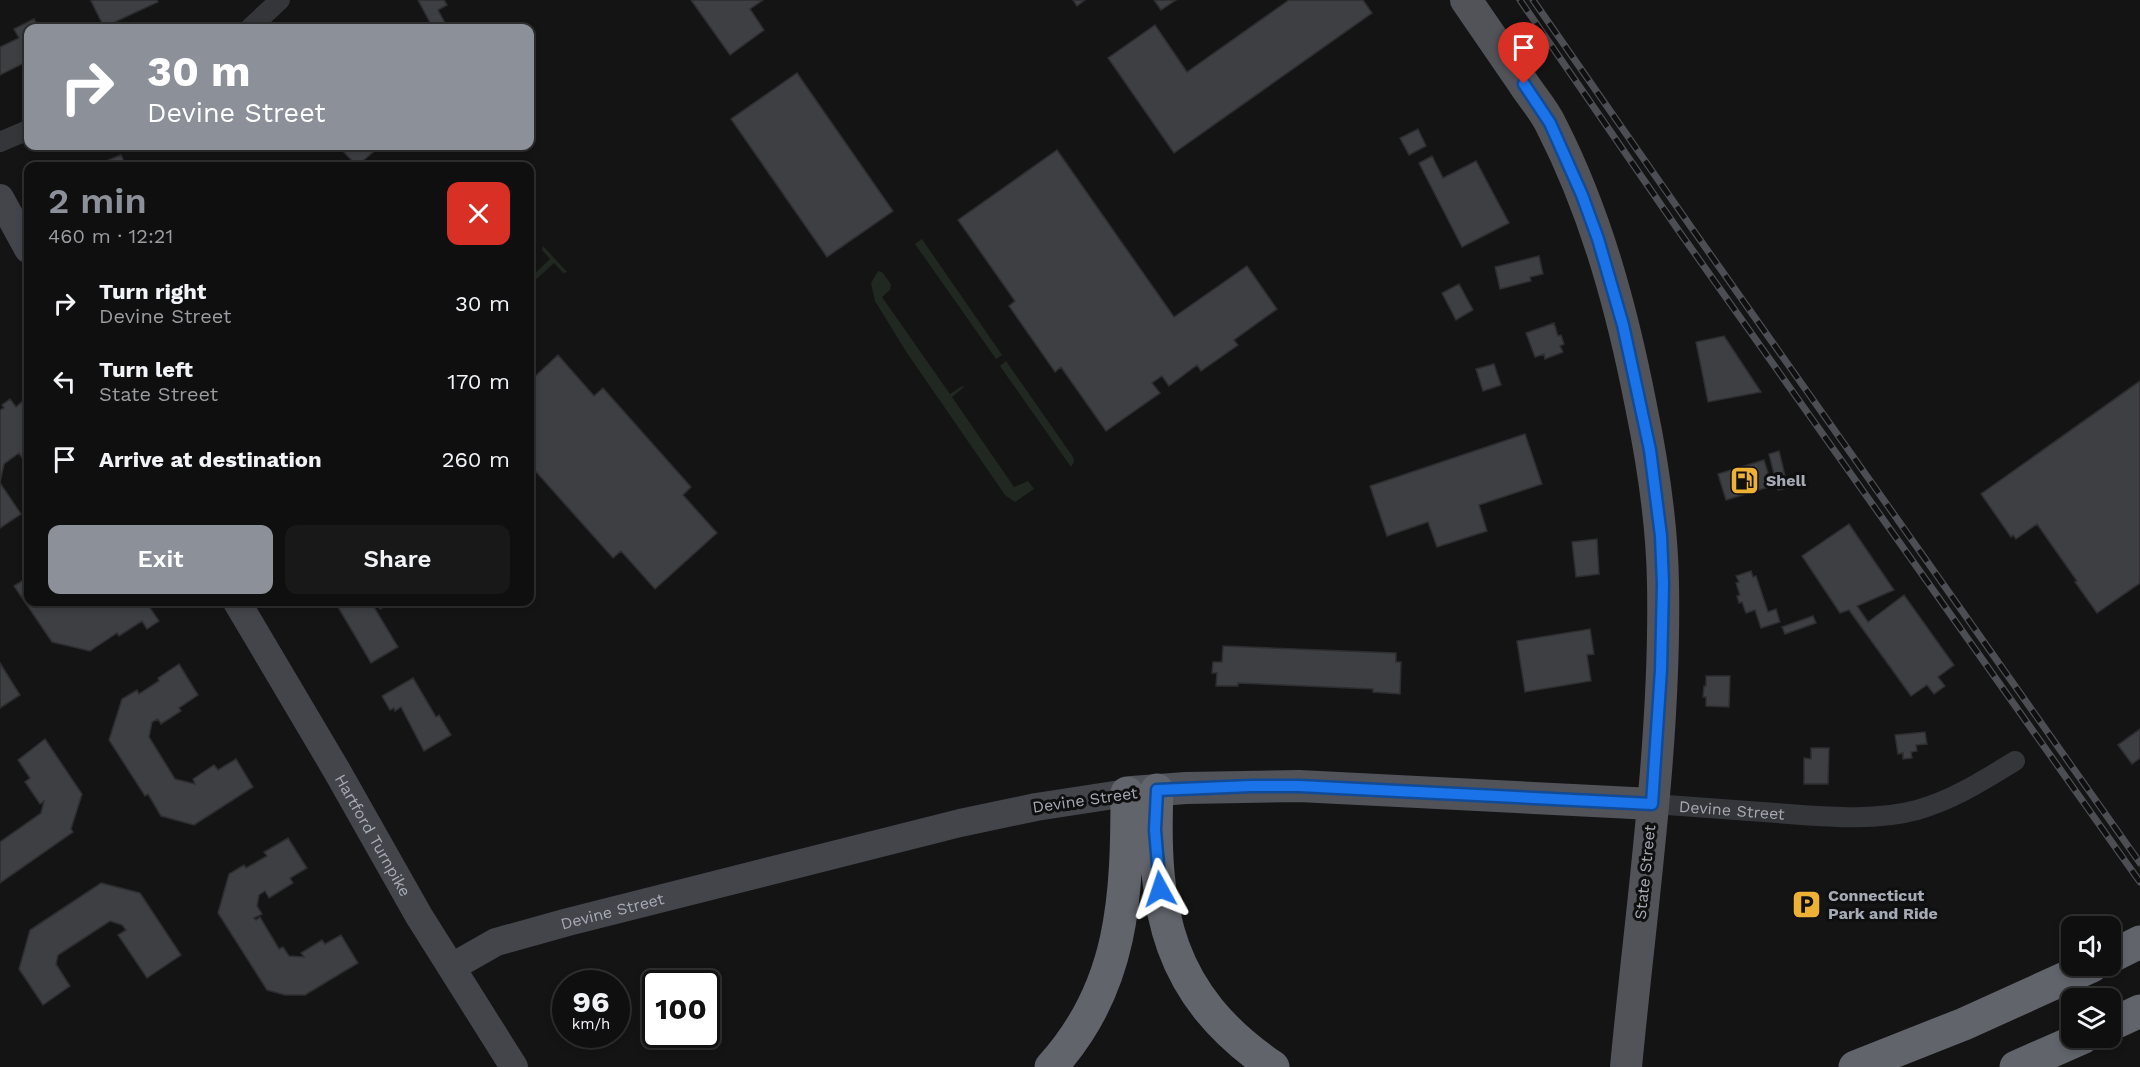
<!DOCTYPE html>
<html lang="en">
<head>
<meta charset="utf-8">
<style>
	:root { --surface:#0f0f10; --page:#181819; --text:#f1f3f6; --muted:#9b9c9f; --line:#2f2f30; --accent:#8c9099 }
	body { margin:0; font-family:"Work Sans",sans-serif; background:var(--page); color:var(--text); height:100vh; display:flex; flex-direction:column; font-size:22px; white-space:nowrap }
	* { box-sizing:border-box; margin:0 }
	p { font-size:20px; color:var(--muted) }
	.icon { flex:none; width:33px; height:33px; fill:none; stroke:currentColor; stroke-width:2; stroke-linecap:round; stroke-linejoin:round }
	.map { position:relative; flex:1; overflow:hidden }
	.drawer { position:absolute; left:24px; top:162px; width:510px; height:444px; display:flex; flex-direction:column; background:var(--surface); border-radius:12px; box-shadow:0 3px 9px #0003,0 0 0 2px var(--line) }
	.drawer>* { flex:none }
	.banner { position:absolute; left:24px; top:24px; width:510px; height:126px; border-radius:12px; box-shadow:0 3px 9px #0003,0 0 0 2px var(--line); background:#8c9099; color:#fff; overflow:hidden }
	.controls { position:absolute; left:2061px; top:916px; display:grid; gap:12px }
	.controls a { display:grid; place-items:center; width:60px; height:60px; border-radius:12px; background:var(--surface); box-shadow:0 3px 9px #0003,0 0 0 2px var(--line); font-size:30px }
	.speed { position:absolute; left:552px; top:970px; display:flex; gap:12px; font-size:30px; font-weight:700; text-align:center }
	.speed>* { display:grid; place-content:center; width:78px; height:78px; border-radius:50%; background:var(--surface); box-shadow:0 3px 9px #0003,0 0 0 2px var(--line); line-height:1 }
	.speed small { font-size:15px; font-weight:400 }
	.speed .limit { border:3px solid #111; border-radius:9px; background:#fff; color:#111 }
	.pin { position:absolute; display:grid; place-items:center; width:51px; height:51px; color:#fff; margin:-62px -26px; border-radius:50% 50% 50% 0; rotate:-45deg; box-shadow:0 0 6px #0007 }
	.pin .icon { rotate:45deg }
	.me { position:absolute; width:66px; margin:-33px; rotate:355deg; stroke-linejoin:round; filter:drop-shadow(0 0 4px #0008) }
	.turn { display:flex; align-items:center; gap:21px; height:126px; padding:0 24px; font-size:27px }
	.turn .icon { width:78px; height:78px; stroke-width:2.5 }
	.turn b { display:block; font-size:42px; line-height:51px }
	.round { display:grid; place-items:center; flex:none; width:63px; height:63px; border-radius:12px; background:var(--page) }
	.head { display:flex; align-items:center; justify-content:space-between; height:102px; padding:0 24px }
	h1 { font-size:36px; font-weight:600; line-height:45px; color:var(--accent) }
	.primary-button { display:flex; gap:12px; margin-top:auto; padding:12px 24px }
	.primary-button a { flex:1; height:69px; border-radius:12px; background:var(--accent); color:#fff; font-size:24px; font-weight:600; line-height:69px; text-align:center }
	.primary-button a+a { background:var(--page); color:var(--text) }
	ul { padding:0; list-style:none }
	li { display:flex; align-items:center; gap:18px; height:78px; padding:0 24px }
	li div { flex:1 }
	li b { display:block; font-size:22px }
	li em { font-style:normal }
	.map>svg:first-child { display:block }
	.green { fill:#202821 }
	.building { fill:#3e3f42; stroke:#2e2e31; stroke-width:1.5 }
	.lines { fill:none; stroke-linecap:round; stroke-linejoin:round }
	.minor { stroke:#35363a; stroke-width:20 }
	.secondary { stroke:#43454a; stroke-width:28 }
	.primary { stroke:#515359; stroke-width:32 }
	.motorway { stroke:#61646b; stroke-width:33 }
	.rail-casing { stroke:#4c4e53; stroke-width:7 }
	.rail { stroke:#0f0f10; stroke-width:4.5; stroke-dasharray:14; stroke-linecap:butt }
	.route-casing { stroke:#114b97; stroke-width:15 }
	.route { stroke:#1a73e8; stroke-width:10 }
	.labels { text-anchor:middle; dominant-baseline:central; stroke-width:6; stroke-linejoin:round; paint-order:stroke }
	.poi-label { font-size:16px; font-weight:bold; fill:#a6aab5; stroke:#0f0f10; text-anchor:start }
	.street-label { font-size:16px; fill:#a6aab5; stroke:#0f0f10 }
</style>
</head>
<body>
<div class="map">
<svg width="2140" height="1067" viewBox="0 0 2140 1067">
	<rect width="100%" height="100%" fill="#141415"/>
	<!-- green -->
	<path class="green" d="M922,239L1002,355L996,359L915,244Z
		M543,246L567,272L563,273L554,263L530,285V278L550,259L542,250Z
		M878,271L882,272L891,284L890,290L882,297L950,394L962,386L964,387L952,397L1014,487L1028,481L1034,489L1015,502L1005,495L907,353L875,301L871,283Z
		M1006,361L1073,457L1074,462L1071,467L1000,366Z"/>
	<!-- building -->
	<path class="building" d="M94,0H157L158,2L104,27L91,1Z
		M418,0H444L447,5L438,10L445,23L433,28Z
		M691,0H763L750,9L764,30L730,55Z
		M1073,0H1085L1077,6Z
		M1154,0H1176L1161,10Z
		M1289,0H1363L1372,13L1174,153L1108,58L1155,25L1187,72Z
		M34,19L39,28H28V61L0,75V47L19,38L14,29Z
		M797,73L893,211L827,257L731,119Z
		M1418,129L1426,146L1409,155L1400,138Z
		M343,146H380L357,166L340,148Z
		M1057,150L1174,317L1247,266L1277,309L1234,340L1238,345L1201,371L1197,365L1169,386L1162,376L1152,383L1160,393L1106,431L1061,367L1055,372L1009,306L1015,301L958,220Z
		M121,155L126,166H94Z
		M1432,156L1443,178L1476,161L1509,223L1462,247L1419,163Z
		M1539,256L1543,274L1530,277L1531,281L1500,289L1495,267Z
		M1459,284L1473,310L1456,320L1442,293Z
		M1554,323L1558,336L1561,335L1564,344L1560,346L1563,352L1545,359L1544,354L1535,357L1526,333Z
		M1724,336L1761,392L1708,402L1696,342Z
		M558,355L594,396L603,388L691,487L683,495L717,533L655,589L621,551L613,558L530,465V454L532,452L530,448V381Z
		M1494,364L1501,385L1483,391L1476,369Z
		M2140,381V583L2097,613L2075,582L2077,581L2037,524L2016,539L2013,535L2011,537L1981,494Z
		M10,399L16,407L23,401L28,409V462L26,464L19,453L4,464L0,482V410L4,408L2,405Z
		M1525,434L1542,484L1479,505L1487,531L1437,547L1428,522L1387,536L1370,486Z
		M1779,451L1788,488L1778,490L1769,454Z
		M1764,460L1772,486L1726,500L1718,474Z
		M0,483L21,514L0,528Z
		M1849,524L1894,590L1857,606L1868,622L1904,595L1954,665L1938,677L1945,686L1934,694L1927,685L1911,696L1849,610L1840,613L1802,556Z
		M1597,539L1599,574L1576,577L1572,542Z
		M1751,571L1753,577L1756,576L1768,612L1776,609L1780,622L1761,628L1755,610L1746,613L1742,602L1739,603L1737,596L1740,595L1736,583L1739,582L1736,576Z
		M28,577V602H146L159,621L147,629L142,621L119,636L117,633L90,651L52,642L14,586Z
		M335,602H371L398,647L371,663Z
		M376,602H393L380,609Z
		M1813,616L1816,623L1785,634L1782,627Z
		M1590,629L1594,654L1587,655L1591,681L1525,692L1517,641Z
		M1223,646L1396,653V662H1401L1400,694L1373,692V689L1238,683V686H1216L1217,673H1212L1213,662H1222Z
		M0,663L20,695L0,708Z
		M179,664L198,695L179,708L181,711L161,724L158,719L152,722L149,737L175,779L195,784L193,779L214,765L218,770L236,759L253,787L194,825L161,816L148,794L145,796L109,740L122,699L137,690L139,694L159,681L158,678Z
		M1706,676H1730L1729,707L1706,706V697H1703L1704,686H1706Z
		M413,678L436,717L439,715L451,735L424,751L401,707L395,711L394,708L390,710L382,696Z
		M2140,729V758L2132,764L2118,745Z
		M1925,732L1927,744L1916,745L1917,751L1911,752L1912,758L1903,759V753L1898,754L1895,735Z
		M45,739L82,794L71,829L73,832L0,883V842L41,813L44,801L40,804L25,782L30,778L18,760Z
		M1811,748H1829L1828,784H1804V758L1811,759Z
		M288,838L307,868L290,878L293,883L269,898L265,891L259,895L257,906L262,914L254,918L256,920L260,917L279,949L283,947L289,956L304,957L301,953L322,940L325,944L341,935L358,963L305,995H285L267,990L218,913L229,874L244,865L246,868L267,856L264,852Z
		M101,883L140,893L181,955L147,978L118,935L126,930L122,925L110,921L58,955L56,964L70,986L43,1005L19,969L30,930Z"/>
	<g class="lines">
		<!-- minor -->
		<g class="minor">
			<path d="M250,28L280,0"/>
			<path d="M0,142L28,130"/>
			<path id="s1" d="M1652,804C1698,807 1744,811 1789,814C1831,817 1876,821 1917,810C1953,800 1984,780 2015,761"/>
		</g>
		<!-- secondary -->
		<g class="secondary">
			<path d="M0,198L28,249"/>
			<path id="s2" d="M237,602L337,771L419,916L514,1067"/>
			<path id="s3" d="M452,967L496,942L568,922L960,823L1036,807L1127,793"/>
		</g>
		<!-- primary -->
		<path class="primary" d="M1466,0C1485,28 1504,55 1523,83C1532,97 1544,110 1551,125C1596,213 1622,309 1641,406C1653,464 1662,523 1663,583C1666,742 1641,908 1626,1067
			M1132,792L1186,788L1299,786L1652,804"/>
		<!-- motorway -->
		<path class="motorway" d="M1157,790C1152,911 1167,995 1273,1067
			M2110,957L2140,942
			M2110,1025L2140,1011
			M1051,1067C1124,987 1127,896 1127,793
			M1855,1067L1964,1024L2092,966
			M2016,1067L2082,1038"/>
		<defs>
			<path id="rail" d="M1520,0L1681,234L2140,882
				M1533,0L1691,227L2140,863"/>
		</defs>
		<!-- rail casing -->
		<use href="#rail" class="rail-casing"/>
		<!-- rail -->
		<use href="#rail" class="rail"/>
	</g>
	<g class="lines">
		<defs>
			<path id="route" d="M1160,889L1155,830L1157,790L1251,786H1299L1652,804L1661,670L1663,584L1661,536L1650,450L1623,325L1598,239L1582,195L1550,123L1524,84"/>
		</defs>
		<!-- route casing -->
		<use href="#route" class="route-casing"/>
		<!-- route -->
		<use href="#route" class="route"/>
	</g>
	<!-- icons -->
	<defs>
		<symbol id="fuel-square" viewBox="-11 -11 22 22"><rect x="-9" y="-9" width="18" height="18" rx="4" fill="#ecb135" stroke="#0f0f10"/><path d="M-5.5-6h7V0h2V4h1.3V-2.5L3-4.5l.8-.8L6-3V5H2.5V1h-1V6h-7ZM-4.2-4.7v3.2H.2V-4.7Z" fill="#111"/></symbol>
		<symbol id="parking-square" viewBox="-11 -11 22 22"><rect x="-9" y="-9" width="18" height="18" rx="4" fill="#ecb135" stroke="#0f0f10"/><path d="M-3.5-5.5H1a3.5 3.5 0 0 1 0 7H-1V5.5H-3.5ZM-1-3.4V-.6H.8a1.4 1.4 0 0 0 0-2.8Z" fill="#111"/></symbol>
	</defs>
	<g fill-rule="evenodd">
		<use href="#fuel-square" x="1728" y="464" width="33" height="33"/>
		<use href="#parking-square" x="1790" y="888" width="33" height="33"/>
	</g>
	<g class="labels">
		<!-- poi labels -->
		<g class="poi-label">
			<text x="1766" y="480">Shell</text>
			<text x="1828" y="895">Connecticut<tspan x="1828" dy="18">Park and Ride</tspan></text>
		</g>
		<!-- street labels -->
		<g class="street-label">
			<text transform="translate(1085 800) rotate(-8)">Devine Street</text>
			<text stroke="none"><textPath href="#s1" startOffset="80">Devine Street</textPath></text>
			<text stroke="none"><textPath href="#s2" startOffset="270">Hartford Turnpike</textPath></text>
			<text transform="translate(1645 872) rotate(-84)">State Street</text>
			<text stroke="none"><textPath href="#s3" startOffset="171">Devine Street</textPath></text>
		</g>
	</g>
</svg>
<div class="controls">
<a><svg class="icon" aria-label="sound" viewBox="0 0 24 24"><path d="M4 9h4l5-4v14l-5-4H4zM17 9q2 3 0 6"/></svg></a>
<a><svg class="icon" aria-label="layers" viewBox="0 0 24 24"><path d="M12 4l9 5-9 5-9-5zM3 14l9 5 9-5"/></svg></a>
</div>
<div class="speed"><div>96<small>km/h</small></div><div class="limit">100</div></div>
<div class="pin" style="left:1524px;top:84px;background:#d93025"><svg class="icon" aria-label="arrive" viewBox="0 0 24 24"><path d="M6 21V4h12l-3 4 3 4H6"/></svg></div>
<svg class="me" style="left:1160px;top:889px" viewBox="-20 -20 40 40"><path d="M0-17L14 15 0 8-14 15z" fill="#1a73e8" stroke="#fff" stroke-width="4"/></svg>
<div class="banner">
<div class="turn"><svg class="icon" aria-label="right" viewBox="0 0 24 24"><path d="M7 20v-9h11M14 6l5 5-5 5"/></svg><div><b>30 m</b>Devine Street</div></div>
</div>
<section class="drawer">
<div class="head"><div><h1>2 min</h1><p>460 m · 12:21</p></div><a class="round" style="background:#d93025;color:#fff"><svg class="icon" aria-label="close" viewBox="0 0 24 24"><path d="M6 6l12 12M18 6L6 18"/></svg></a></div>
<ul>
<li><svg class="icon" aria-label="right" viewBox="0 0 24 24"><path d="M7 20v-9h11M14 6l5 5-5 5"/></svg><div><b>Turn right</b><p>Devine Street</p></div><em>30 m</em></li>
<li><svg class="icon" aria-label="left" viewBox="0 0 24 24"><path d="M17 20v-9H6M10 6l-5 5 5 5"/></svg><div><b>Turn left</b><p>State Street</p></div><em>170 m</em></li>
<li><svg class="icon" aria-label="arrive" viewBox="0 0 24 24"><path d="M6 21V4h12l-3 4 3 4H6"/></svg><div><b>Arrive at destination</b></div><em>260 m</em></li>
</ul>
<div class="primary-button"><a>Exit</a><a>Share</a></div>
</section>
</div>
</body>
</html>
